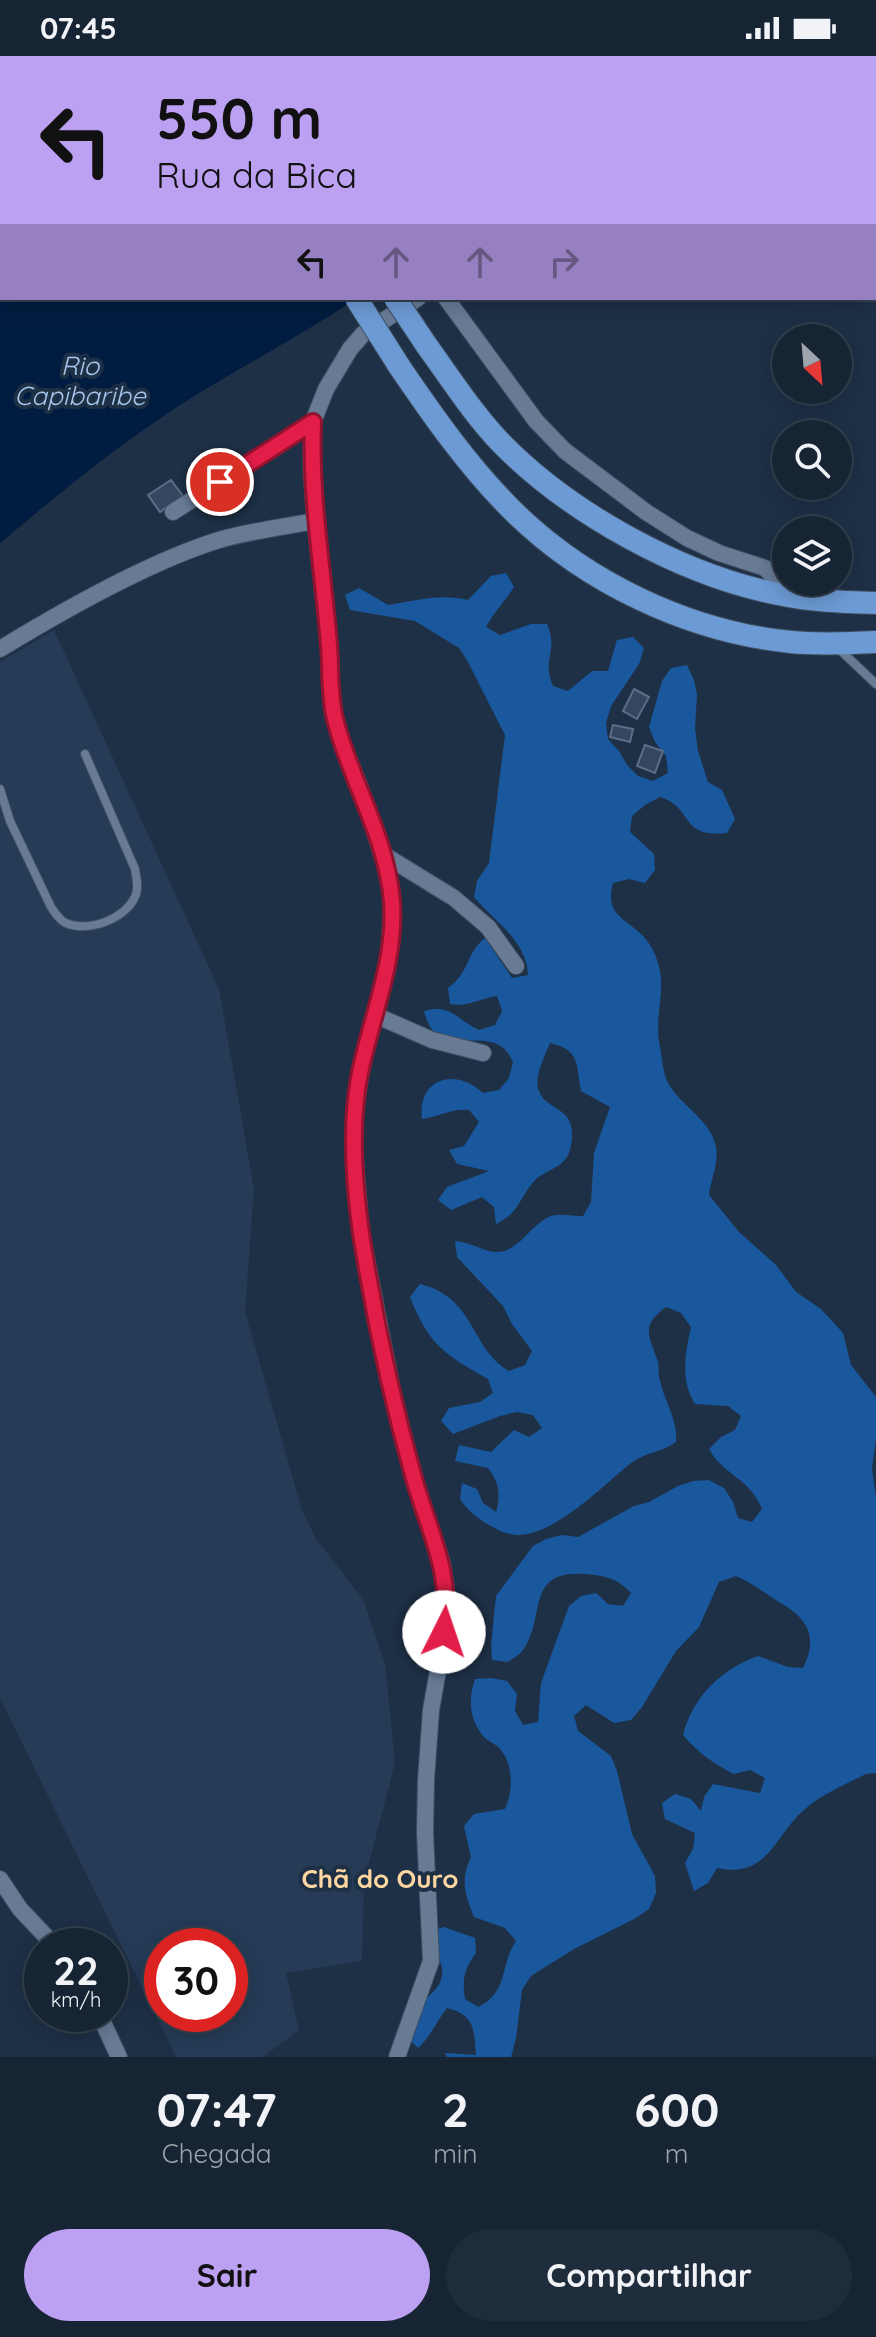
<!DOCTYPE html>
<html lang="pt">
<head>
<meta charset="utf-8">
<style>
	:root { --surface:#162434; --page:#1f2c3c; --text:#f1f3f6; --muted:#9ea4ac; --line:#35414f; --accent:#bca0f2 }
	body { margin:0; font-family:Quicksand,sans-serif; background:var(--page); color:var(--text); height:100vh; display:flex; flex-direction:column; font-size:30px; white-space:nowrap }
	* { box-sizing:border-box; margin:0 }
	p { font-size:26px; color:var(--muted) }
	.icon { flex:none; width:44px; height:44px; fill:none; stroke:currentColor; stroke-width:2; stroke-linecap:round; stroke-linejoin:round }
	.map { position:relative; height:2001px; overflow:hidden }
	.panel { display:flex; flex-direction:column; background:var(--surface); flex:1 }
	.panel>* { flex:none }
	.banner { position:absolute; left:0px; top:0px; width:876px; height:244px; box-shadow:0 4px 20px #0003,0 0 0 2px var(--line); background:#bca0f2; color:#111; overflow:hidden }
	.needle { width:52px; rotate:154deg }
	.buttons { position:absolute; left:772px; top:268px; display:grid; gap:16px }
	.buttons a { display:grid; place-items:center; width:80px; height:80px; border-radius:50%; background:var(--surface); box-shadow:0 4px 20px #0003,0 0 0 2px var(--line); font-size:40px }
	.speed { position:absolute; left:24px; top:1872px; display:flex; gap:16px; font-size:40px; font-weight:700; text-align:center }
	.speed>* { display:grid; place-content:center; width:104px; height:104px; border-radius:50%; background:var(--surface); box-shadow:0 4px 20px #0003,0 0 0 2px var(--line); line-height:1 }
	.speed small { font-size:20px; font-weight:400 }
	.speed .limit { border:12px solid #d22; background:#fff; color:#111 }
	.pin { position:absolute; display:grid; place-items:center; width:68px; height:68px; color:#fff; margin:-34px; border:4px solid #fff; border-radius:50%; box-shadow:0 2px 8px #0007 }
	.me { position:absolute; width:88px; margin:-44px; rotate:4deg; stroke-linejoin:round; filter:drop-shadow(0 0 6px #0008) }
	.turn { display:flex; align-items:center; gap:28px; height:168px; padding:0 24px; font-size:36px }
	.turn .icon { width:104px; height:104px; stroke-width:2.5 }
	.turn b { display:block; font-size:56px; line-height:68px }
	.lanes { display:flex; align-items:center; height:76px; padding:0 24px; background:#0003; justify-content:center; gap:40px; direction:ltr }
	.lanes .off { opacity:.35 }
	.eta { display:flex; justify-content:space-evenly; align-items:center; height:136px; text-align:center }
	.eta b { font-size:48px; font-weight:800; line-height:56px }
	.action { display:flex; gap:16px; margin-top:auto; padding:16px 24px }
	.action a { flex:1; height:92px; border-radius:48px; background:var(--accent); color:#111; font-size:32px; font-weight:800; line-height:92px; text-align:center }
	.action a+a { background:var(--page); color:var(--text) }
	.status { display:flex; justify-content:space-between; align-items:center; height:56px; padding:0 40px; background:var(--surface); direction:ltr }
	.status svg { height:22px; fill:currentColor }
	.map>svg:first-child { display:block }
	.built { fill:#253b56; fill-rule:evenodd }
	.forest { fill:#1a589e }
	.water { fill:#001c40 }
	.lines { fill:none; stroke-linecap:round; stroke-linejoin:round }
	.stream { stroke:#001c40; stroke-width:4 }
	.building { fill:#35475f; stroke:#5a6e87; stroke-width:2 }
	.service-casing { stroke:#3f4f61; stroke-width:10 }
	.minor-casing { stroke:#3f4f61; stroke-width:18 }
	.trunk-casing { stroke:#3f4f61; stroke-width:24 }
	.service { stroke:#677b95; stroke-width:8 }
	.minor { stroke:#677b95; stroke-width:16 }
	.trunk { stroke:#6c9ad4; stroke-width:22 }
	.trunk-bridge-casing { stroke:#3f4f61; stroke-width:24; stroke-linecap:butt }
	.trunk-bridge { stroke:#6c9ad4; stroke-width:22 }
	.route-casing { stroke:#92132f; stroke-width:20 }
	.route { stroke:#e11d48; stroke-width:14 }
	.labels { text-anchor:middle; dominant-baseline:central; stroke-width:8; stroke-linejoin:round; paint-order:stroke }
	.water-label { font-size:26px; font-style:italic; fill:#a6c5eb; stroke:#1e3046 }
	.neighbourhood-label { font-size:26px; font-weight:bold; fill:#fdd6a2; stroke:#1e3046 }
</style>
</head>
<body>
<div class="status"><b>07:45</b><svg viewBox="0 0 49 12"><path d="M0 12V9h3v3zM5 12V6h3v6zM10 12V3h3v9zM15 12V0h3v12zM26 1h20v11H26zM47 4h2v5h-2z"/></svg></div>
<div class="map">
<svg width="876" height="2001" viewBox="0 0 876 2001">
	<rect width="100%" height="100%" fill="#1e3046"/>
	<!-- built -->
	<path class="built" d="M54,574L219,933L254,1133L245,1256L302,1454L316,1483L363,1543L385,1608L395,1707L364,1826L362,1905L286,1917L299,1974L263,2001H176L0,1642V606ZM162,1890H230V1958H162Z"/>
	<!-- forest -->
	<path class="forest" d="M506,517L514,531C505,545 494,556 486,571L500,579L531,568H547C559,596 541,602 553,630L568,635L592,615H608L617,584L633,581L644,592L639,608L611,650L606,667L608,683L619,695L627,709L638,720L653,725L668,717L666,700L655,686L649,671L662,625L671,612L687,609L694,624L697,639L695,672L698,695L708,726L722,734L735,763L727,777C678,782 695,752 660,741L645,749L632,760L630,776L654,798L655,814L645,827L629,823L613,827C603,865 633,862 650,889C673,927 652,953 660,991C662,1002 663,1018 668,1027C681,1050 711,1064 716,1091C719,1106 711,1123 709,1139L739,1176L776,1209L796,1236L821,1253L843,1277L851,1309L876,1341V1383L872,1413L876,1442V1717L866,1718C846,1728 822,1738 805,1753C774,1779 769,1823 717,1812L708,1827L694,1835L685,1807L693,1793L695,1777L665,1763L662,1747L675,1738L691,1743L701,1755L704,1741L713,1728L760,1737L765,1722L750,1714L734,1718C714,1708 697,1696 683,1679C693,1640 722,1613 758,1600L788,1611L803,1612C819,1580 807,1562 779,1546C765,1537 752,1527 736,1520L719,1526L699,1571L676,1595L642,1651L631,1664L614,1667L586,1649L574,1660L578,1675L611,1700L617,1715L632,1778L655,1820L656,1837L649,1853L634,1863L574,1893L531,1920L522,1934L516,1982L511,2001H447L445,1997L476,1999C474,1973 475,1959 447,1952C436,1966 431,1980 418,1992L407,1981C410,1972 413,1958 419,1950C429,1938 444,1932 442,1913C441,1903 432,1886 430,1875L444,1871L475,1882L476,1897C464,1913 462,1923 465,1943L478,1951C509,1936 499,1911 516,1885L505,1872L474,1861C465,1838 460,1825 471,1801L464,1770L474,1758L505,1753C513,1735 514,1709 500,1693C496,1688 490,1686 485,1682C469,1665 468,1643 475,1623L491,1622L507,1625L517,1638L515,1655L523,1669L538,1666L541,1627L569,1550L581,1540L596,1537L608,1548L623,1550L631,1537C617,1522 606,1520 586,1518C524,1513 547,1560 523,1594C519,1599 513,1602 508,1606L492,1604L491,1588L496,1540L533,1490L546,1483L562,1479L578,1481L634,1450L649,1446L678,1430L693,1425L709,1424L724,1432L733,1446L738,1462L752,1466L762,1453C750,1422 723,1419 709,1393L721,1381L735,1374L741,1360L728,1350L695,1348C680,1324 685,1298 691,1271L681,1257L666,1251C639,1271 650,1280 658,1306C659,1312 658,1319 660,1325C665,1347 678,1364 676,1386C661,1397 645,1396 631,1407C602,1430 555,1480 516,1479C504,1478 497,1473 487,1468C475,1460 468,1455 460,1443L462,1427L477,1433L483,1447L496,1456C501,1438 499,1426 488,1412L455,1405L459,1389L491,1396L514,1374L529,1381L542,1372L533,1359L517,1356L500,1360L453,1378L441,1365L449,1352L480,1346L493,1337L488,1323C444,1298 429,1289 410,1241L420,1228C476,1242 469,1291 509,1315L525,1309L532,1295L512,1268L503,1250L457,1201L455,1185C473,1186 489,1200 504,1195C523,1189 533,1167 551,1160C559,1157 574,1160 583,1160L591,1146L594,1097L610,1051L581,1035C576,1009 581,994 550,987C545,1000 533,1021 539,1035C546,1054 572,1051 572,1077C572,1085 571,1095 567,1101C560,1112 545,1115 536,1123C519,1141 520,1157 496,1168L494,1151L482,1141L451,1154L438,1144L447,1131L489,1115L457,1108L449,1094L464,1090L479,1066L469,1054C451,1052 439,1061 422,1063C417,1022 456,1011 483,1037L499,1034L509,1022L513,1006C510,1001 507,994 502,991C476,973 436,1004 424,955C451,947 457,964 479,974L495,969L502,955L497,940C478,943 469,951 450,948L448,932C471,915 465,898 485,882L512,922L528,919C527,885 494,865 474,841L477,825L489,807L505,679L468,606L459,592L415,565L350,554L345,539L359,532L388,549C416,545 439,537 468,544L491,520Z"/>
	<!-- water -->
	<path class="water" d="M504,0H797L499,2Z
		M0,191H2V242H357C298,282 234,314 174,353C113,393 56,440 0,487Z"/>
	<g class="lines">
		<!-- stream -->
		<path class="stream" d="M164,0L165,2"/>
	</g>
	<!-- building -->
	<path class="building" d="M171,424L183,440L160,456L148,439Z
		M634,633L649,641L637,663L623,655Z
		M613,669L633,673L630,686L610,681Z
		M645,689L663,695L655,717L637,710Z"/>
	<g class="lines">
		<defs>
			<path id="service" d="M839,593L876,628
				M0,733L10,765L51,851C55,857 58,862 64,866C86,878 128,863 136,838C139,830 136,821 135,813L85,698"/>
			<path id="minor" d="M874,79L876,78
				M446,242L536,365L565,395L646,456L687,482L719,497L765,512L772,519L780,539
				M173,456L313,366
				M0,593C64,554 148,506 219,484C250,475 283,471 315,465
				M381,797L454,842L488,871L516,910
				M375,959L432,984L483,997
				M0,1823L20,1853L55,1890
				M99,1958L119,2001
				M397,2001L431,1905L425,1777L426,1724L431,1654L442,1592L447,1539L442,1506L415,1427L393,1338L361,1175L354,1091L355,1051L366,990L389,904L392,844L385,808L360,731L340,681L331,646L329,590L315,465L311,408L313,366L326,333L350,293L363,278L418,242"/>
			<path id="trunk" d="M202,0L204,2
				M236,0L237,2
				M427,290C451,323 473,358 502,388C571,458 682,519 778,538C811,545 843,546 876,547
				M399,310C433,360 468,410 511,453C584,526 689,576 791,586C819,589 848,587 876,586"/>
		</defs>
		<!-- service casing -->
		<use href="#service" class="service-casing"/>
		<!-- minor casing -->
		<use href="#minor" class="minor-casing"/>
		<!-- trunk casing -->
		<use href="#trunk" class="trunk-casing"/>
		<!-- service -->
		<use href="#service" class="service"/>
		<!-- minor -->
		<use href="#minor" class="minor"/>
		<!-- trunk -->
		<use href="#trunk" class="trunk"/>
		<defs>
			<path id="trunk-bridge" d="M356,242L399,310
				M395,242L427,290"/>
		</defs>
		<!-- trunk-bridge casing -->
		<use href="#trunk-bridge" class="trunk-bridge-casing"/>
		<!-- trunk-bridge -->
		<use href="#trunk-bridge" class="trunk-bridge"/>
	</g>
	<g class="lines">
		<defs>
			<path id="route" d="M220,426L313,366C310,441 323,514 329,589C331,613 329,638 335,663C350,724 387,781 392,846C396,908 370,963 359,1022C350,1072 354,1127 361,1177C374,1260 392,1345 415,1426C431,1481 452,1516 444,1576"/>
		</defs>
		<!-- route casing -->
		<use href="#route" class="route-casing"/>
		<!-- route -->
		<use href="#route" class="route"/>
	</g>
	<g class="labels">
		<!-- water labels -->
		<g class="water-label">
			<text x="80" y="309">Rio<tspan x="80" dy="30">Capibaribe</tspan></text>
		</g>
		<!-- neighbourhood labels -->
		<g class="neighbourhood-label">
			<text x="380" y="1822">Chã do Ouro</text>
		</g>
	</g>
</svg>
<div class="buttons">
<a><svg class="needle" viewBox="-14 -14 28 28"><path d="M0-13l5 13h-10z" fill="#e53935"/><path d="M0 13l5-13h-10z" fill="#9ea4ac"/></svg></a>
<a><svg class="icon" aria-label="search" viewBox="0 0 24 24"><circle cx="10" cy="10" r="6"/><path d="M15 15l6 6"/></svg></a>
<a><svg class="icon" aria-label="layers" viewBox="0 0 24 24"><path d="M12 4l9 5-9 5-9-5zM3 14l9 5 9-5"/></svg></a>
</div>
<div class="speed"><div>22<small>km/h</small></div><div class="limit">30</div></div>
<div class="pin" style="left:220px;top:426px;background:#d93025"><svg class="icon" aria-label="arrive" viewBox="0 0 24 24"><path d="M6 21V4h12l-3 4 3 4H6"/></svg></div>
<svg class="me" style="left:444px;top:1576px" viewBox="-20 -20 40 40"><circle r="19" fill="#fff"/><path d="M0-13L10 11 0 6-10 11z" fill="#e11d48"/></svg>
<div class="banner">
<div class="turn"><svg class="icon" aria-label="left" viewBox="0 0 24 24"><path d="M17 20v-9H6M10 6l-5 5 5 5"/></svg><div><b>550 m</b>Rua da Bica</div></div>
<div class="lanes"><svg class="icon" aria-label="left" viewBox="0 0 24 24"><path d="M17 20v-9H6M10 6l-5 5 5 5"/></svg><svg class="icon off" aria-label="ahead" viewBox="0 0 24 24"><path d="M12 20V5M6 11l6-6 6 6"/></svg><svg class="icon off" aria-label="ahead" viewBox="0 0 24 24"><path d="M12 20V5M6 11l6-6 6 6"/></svg><svg class="icon off" aria-label="right" viewBox="0 0 24 24"><path d="M7 20v-9h11M14 6l5 5-5 5"/></svg></div>
</div>
</div>
<section class="panel">
<div class="eta">
<div><b>07:47</b><p>Chegada</p></div>
<div><b>2</b><p>min</p></div>
<div><b>600</b><p>m</p></div>
</div>
<div class="action"><a>Sair</a><a>Compartilhar</a></div>
</section>
</body>
</html>
